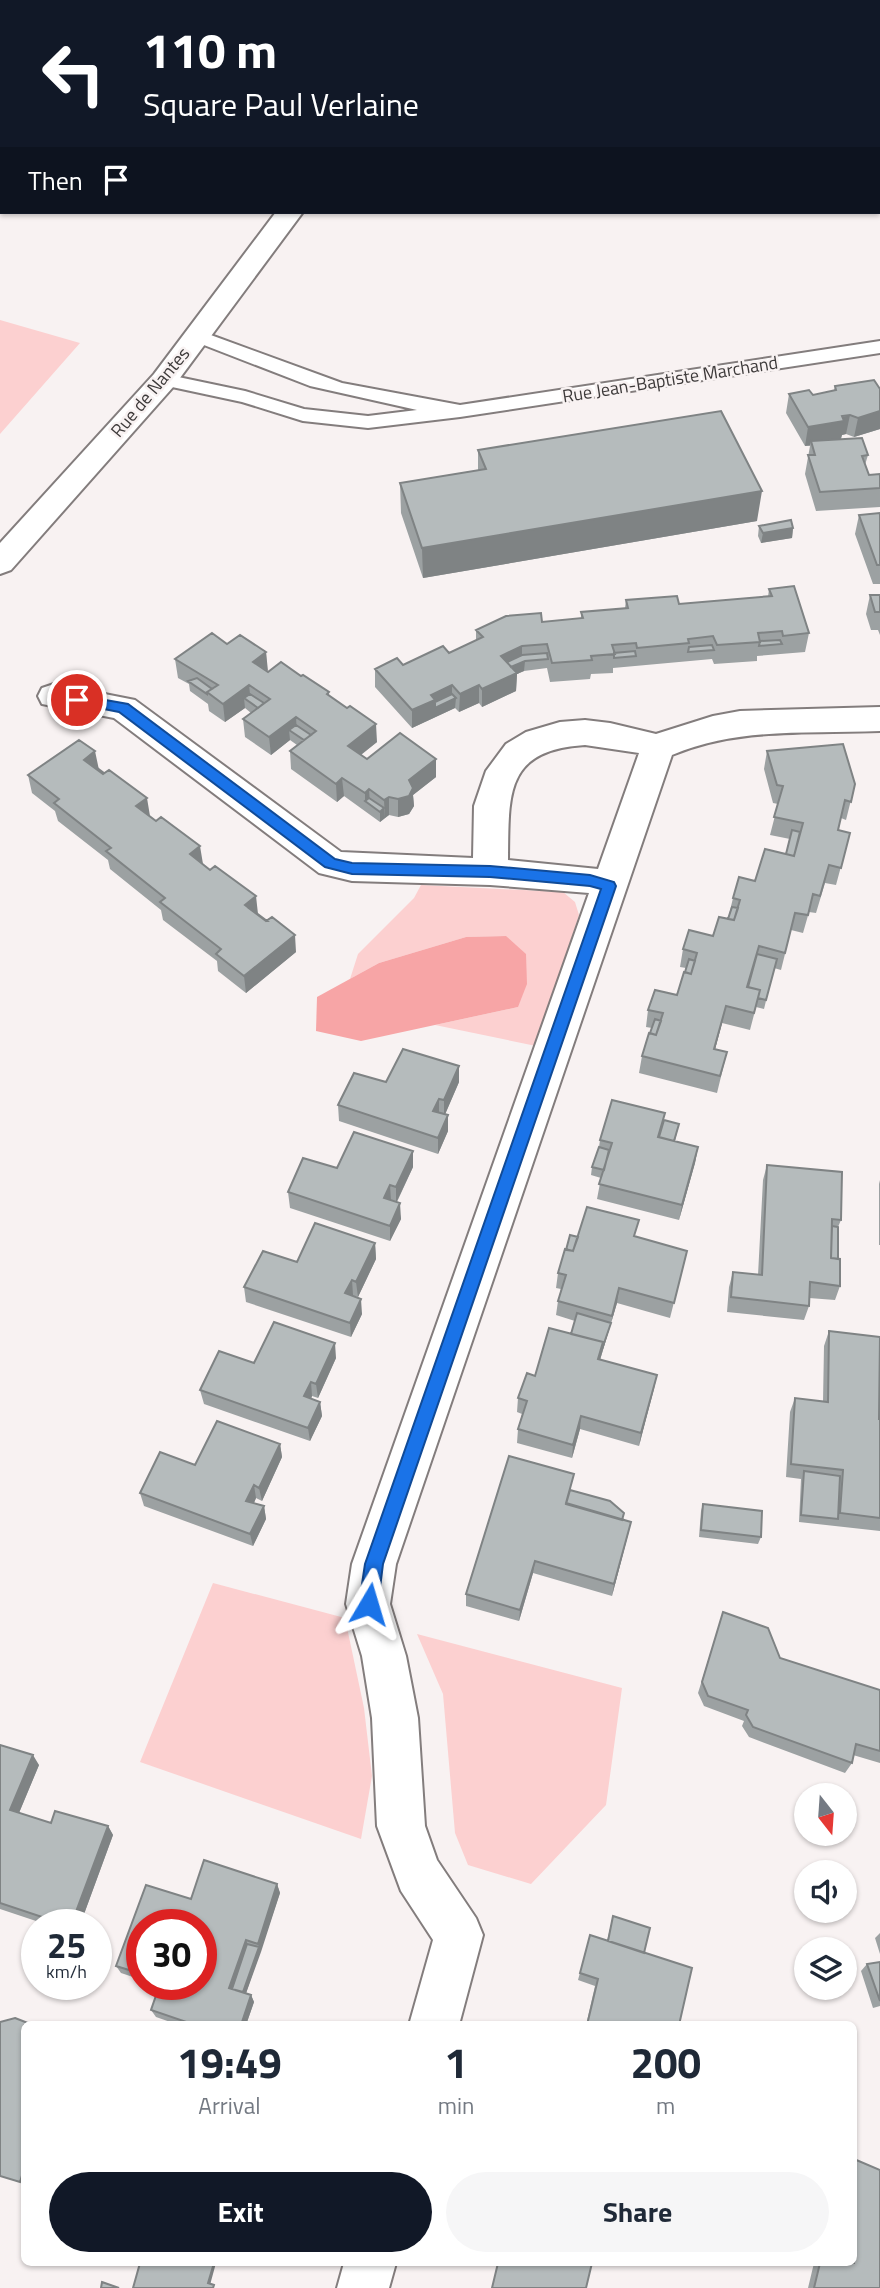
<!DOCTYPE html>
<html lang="en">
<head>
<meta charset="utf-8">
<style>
	:root { --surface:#fff; --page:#f6f6f7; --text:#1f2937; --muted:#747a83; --accent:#111827 }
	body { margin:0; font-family:"Titillium Web",sans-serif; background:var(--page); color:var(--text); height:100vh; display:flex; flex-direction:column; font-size:26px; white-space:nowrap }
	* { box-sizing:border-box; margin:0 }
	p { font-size:23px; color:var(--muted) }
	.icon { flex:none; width:38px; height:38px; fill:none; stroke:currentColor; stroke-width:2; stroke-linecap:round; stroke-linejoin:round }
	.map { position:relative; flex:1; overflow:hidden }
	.sheet { position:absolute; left:21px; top:2021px; width:836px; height:245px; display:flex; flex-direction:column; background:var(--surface); border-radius:10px; box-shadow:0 2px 5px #0004 }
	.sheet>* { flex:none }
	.hud { position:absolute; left:0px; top:0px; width:880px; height:214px; box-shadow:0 2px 5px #0004; background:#111827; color:#fff; overflow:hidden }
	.needle { width:46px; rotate:163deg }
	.buttons { position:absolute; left:794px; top:1783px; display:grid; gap:14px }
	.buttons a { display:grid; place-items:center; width:63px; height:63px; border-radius:50%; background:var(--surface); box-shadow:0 2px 5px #0004; font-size:35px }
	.speed { position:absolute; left:21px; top:1909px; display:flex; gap:14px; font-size:35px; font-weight:700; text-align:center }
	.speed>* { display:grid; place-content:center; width:91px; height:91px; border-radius:50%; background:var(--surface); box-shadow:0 2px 5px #0004; line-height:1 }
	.speed small { font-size:18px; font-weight:400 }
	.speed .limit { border:10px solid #d22; background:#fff; color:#111 }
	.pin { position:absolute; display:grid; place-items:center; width:60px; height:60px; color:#fff; margin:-30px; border:4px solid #fff; border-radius:50%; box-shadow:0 2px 7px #0007 }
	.me { position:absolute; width:77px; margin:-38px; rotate:7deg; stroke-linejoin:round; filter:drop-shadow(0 0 5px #0008) }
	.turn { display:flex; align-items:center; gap:24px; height:147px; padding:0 28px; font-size:32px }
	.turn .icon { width:91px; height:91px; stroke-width:2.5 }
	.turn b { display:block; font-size:49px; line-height:60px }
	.then { display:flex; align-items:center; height:66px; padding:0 28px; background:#0003; gap:14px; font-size:26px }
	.eta { display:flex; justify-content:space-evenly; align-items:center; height:119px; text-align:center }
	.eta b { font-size:42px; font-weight:700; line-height:49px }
	.cta { display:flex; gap:14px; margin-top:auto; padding:14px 28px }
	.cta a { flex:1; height:80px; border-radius:42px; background:var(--accent); color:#fff; font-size:28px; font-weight:700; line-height:80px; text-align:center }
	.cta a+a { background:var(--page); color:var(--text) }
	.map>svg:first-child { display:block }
	.green { fill:#fcd0d0 }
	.forest { fill:#f7a5a6 }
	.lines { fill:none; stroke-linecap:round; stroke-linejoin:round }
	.stream { fill:#c57c7f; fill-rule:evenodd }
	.lane-casing { stroke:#837d7d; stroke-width:4 }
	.street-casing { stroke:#837d7d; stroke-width:4 }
	.secondary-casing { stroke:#837d7d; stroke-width:4 }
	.lane { fill:#fff; fill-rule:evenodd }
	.street { fill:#fff; fill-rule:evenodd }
	.secondary { fill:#fff; fill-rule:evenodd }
	.wall { fill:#9ca1a2 }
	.shaded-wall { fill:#7f8384 }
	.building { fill:#b5bbbc; stroke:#7f8384; stroke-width:2 }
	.route { fill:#1a73e8; stroke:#114b97; stroke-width:2 }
	.labels { text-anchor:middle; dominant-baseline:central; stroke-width:5; stroke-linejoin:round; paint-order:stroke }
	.far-street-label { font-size:18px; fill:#3d3a3a; stroke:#f8f2f2 }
</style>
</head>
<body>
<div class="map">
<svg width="880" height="2288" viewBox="0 0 880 2288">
	<rect width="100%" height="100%" fill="#f8f2f2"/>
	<!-- green -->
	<path class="green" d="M0,320L80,343L0,434Z
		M421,885L563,892L575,902L579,915L536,1046L435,1025L518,1007L506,936L466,937L379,963L350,979L358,954L414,898Z
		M213,1583L345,1618L364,1708L372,1776L361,1839L140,1762Z
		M417,1634L622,1688L606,1805L531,1884L468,1865L455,1833L443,1694Z"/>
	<!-- forest -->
	<path class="forest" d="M506,936L526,954L527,984L518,1007L361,1041L316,1031L317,997L379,963L466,937Z"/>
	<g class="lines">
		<!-- stream -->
		<path class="stream" d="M0,114H2L0,122Z"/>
		<defs>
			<path id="lane" d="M197,330L342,383L460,405L880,341V353L460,417L368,428L303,421L242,402L158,384L155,380L164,374L245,391L304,409L368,416L417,410L310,386L191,340L188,336Z"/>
			<path id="street" d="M54,684L135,700L341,852L473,858L474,806L486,771L506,744L526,732L560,722L585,720L610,723L656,734L713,716L740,711L880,707V731C809,734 739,727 672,755L396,1564L390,1604L406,1656L418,1718L425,1826L437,1860L476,1918L483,1935L459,2025H409L433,1940L401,1891L377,1826L372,1718L362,1656L346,1604L352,1564L589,893L490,885L352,881L319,873L114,718L42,704L38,696L42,688ZM585,745L639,753L598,869L508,860C509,795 504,750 585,745Z
				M344,2263H396L389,2288H337Z"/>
			<path id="secondary" d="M436,0H460L435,2Z
				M276,212H303L174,386L11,570L0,574V543L154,374Z"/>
		</defs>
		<!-- lane casing -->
		<use href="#lane" class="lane-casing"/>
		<!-- street casing -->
		<use href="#street" class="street-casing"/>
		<!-- secondary casing -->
		<use href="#secondary" class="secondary-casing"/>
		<!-- lane -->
		<use href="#lane" class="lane"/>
		<!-- street -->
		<use href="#street" class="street"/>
		<!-- secondary -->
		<use href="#secondary" class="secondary"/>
	</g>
	<!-- wall -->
	<path class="wall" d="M310,0H403L401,2H310Z
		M686,0H858L863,1L880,0V204L878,203V2H686Z
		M835,386L880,389V429L854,437L846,434L842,435L841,440L868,455L865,465L869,475L880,474V507L816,511L805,474L810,446H805L786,413L789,394L813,395L834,391Z
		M478,450L757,521L423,578L401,513L400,483L478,470Z
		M880,513V584H873L855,534L859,515Z
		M759,526L793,528L792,538L761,543L758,536Z
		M769,589L809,633L805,652L757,656V661L714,664L712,659L613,668V673L591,674L590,679L550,682L547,668L524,671L517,674L516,691L482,707L479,703L459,712L455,708L412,728L375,687V669L403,665L449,653L476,640V630L581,618V612L625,608L626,600L679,604L768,597Z
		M870,595H880V635L878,630H871L866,614Z
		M227,644L266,652L267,671L301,676L329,692V696L377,742L361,755L367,759H436V777L413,795L414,806L409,814L398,817L389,815L380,822L344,796L337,802L291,769L290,751L297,745L290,740L271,755L245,737L243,719L251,713L245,708L225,722L209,711L208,704L190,691L189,684L178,678L175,659Z
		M767,751L855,784L846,820L841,818L838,830L850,833L836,885L825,883L816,913L809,912L803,933L791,930L781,970L774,968L764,1009L756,1007L750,1030L722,1023L715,1049L727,1052L717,1093L639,1073L642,1056L652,1028L646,1027L648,1010L677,995L686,968L680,967L683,949L713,936L728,919L733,898L755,881L786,854L790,839L770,835L778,804L773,803L764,769Z
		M99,769L258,914L296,952L246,993L218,971L217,961L163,920L161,910L110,869L108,860L58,821L55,811L32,793L28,775Z
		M386,1082H459L445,1114L448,1131L438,1154L339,1121L338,1105Z
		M664,1120L679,1124L675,1141L698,1147L695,1163L679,1220L597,1199L601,1178L591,1175L592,1167L599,1147L600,1140Z
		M767,1165L841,1220L838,1227V1259L840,1286L835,1300L809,1298V1306L804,1320L727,1312L729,1287L733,1272L758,1275L763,1180Z
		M413,1167L397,1202L401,1219L390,1241L290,1208L288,1192L337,1168Z
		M880,1180V1245H879V1184Z
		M578,1237H636L687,1251L670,1318L617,1303L600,1360L657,1375L639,1446L580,1429L572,1458L517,1443L518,1429L522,1414L517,1412L518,1398L535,1376L571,1334L575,1321L556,1315L558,1301L561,1289L556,1288L558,1273L566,1250Z
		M375,1243L376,1259L358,1297L353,1296L362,1314L351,1337L246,1302L244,1287L297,1262Z
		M829,1331L880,1337V1531L799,1522L801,1479L786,1477L790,1412L795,1398L823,1402L824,1346Z
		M336,1358L318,1398L312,1396L311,1399L320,1402L322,1416L310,1441L204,1404L200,1390L254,1363Z
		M280,1444L282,1457L262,1501L256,1498L254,1503L264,1506L266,1519L253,1546L144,1506L140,1493L195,1465Z
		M571,1490L623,1520L631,1522L612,1596L533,1573L519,1621L466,1606V1594Z
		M703,1504L761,1537L758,1544L699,1537L701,1511Z
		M723,1612L780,1658L880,1690V1763L853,1755L852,1763L845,1773L749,1737L742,1726L744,1721L704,1706L698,1693Z
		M0,1745L39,1765L19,1813L51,1823L108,1826L113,1835L80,1925H48L0,1909Z
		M204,1860L277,1884L280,1893L246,1993L251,1995L254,2002L246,2025H179L156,2017L151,2010L159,1985L158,1984H201V1925H142V1980L121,1973L116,1966L146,1885L191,1899Z
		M613,1916L644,1952L679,2025H586L595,1986L578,1980L590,1935L607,1941Z
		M880,1933V1954L875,1938Z
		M880,1962V2006L873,2008L861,1971L867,1964Z
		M814,2263H854L880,2288H808Z"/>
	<!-- shaded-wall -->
	<path class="shaded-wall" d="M222,0H241L240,2H220Z
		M382,0H403L401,2H380Z
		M880,411V429L854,437L858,418Z
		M850,415L846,434L842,435L840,440L811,441L810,445L805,446L808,427Z
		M762,491L757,521L423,578L422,548Z
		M793,528L792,538L761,543L763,533Z
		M522,646V662L525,661L524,671L517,674L516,691L482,707V689L501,656Z
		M266,652L268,671L253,662Z
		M249,685L251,703L244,698L245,708L225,722L223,704Z
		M452,685V700L456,698L455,708L412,728V710L431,695Z
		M479,685V703L459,712L460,694Z
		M296,717L297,735L289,730L290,740L271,755L269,737Z
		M376,724L377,742L349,764L348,746Z
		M95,751L99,770L84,760Z
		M436,759V777L413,795L414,806L409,814L398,817V799L409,780Z
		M342,778L344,796L337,802L336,784Z
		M369,789L370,805L365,801V793Z
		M389,797V815L385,818L384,800Z
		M147,798L150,816L136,806Z
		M384,808L385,818L380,822V812Z
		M200,846L203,864L190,854Z
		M256,896L258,914L253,918L245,905Z
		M295,935L296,952L246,993L244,976Z
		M726,1006L722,1023L711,1065L714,1049Z
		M459,1066V1082L444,1117V1100Z
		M439,1099V1115L433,1111Z
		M448,1115V1131L438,1154V1138Z
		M698,1147L695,1163L679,1220L682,1205Z
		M413,1151V1167L396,1203V1187Z
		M390,1185L391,1201L384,1198Z
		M400,1203L401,1219L390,1241V1226Z
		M375,1243L376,1259L358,1297L356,1282Z
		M352,1280L353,1295L346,1308L345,1293Z
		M619,1288L617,1303L609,1330L596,1373L598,1359L611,1323Z
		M361,1299L362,1314L351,1337L350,1323Z
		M335,1343L336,1358L318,1398L316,1384Z
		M657,1375L654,1389L639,1446L641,1433Z
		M311,1382L312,1396L306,1410L304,1396Z
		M320,1402L322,1416L310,1441L308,1428Z
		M581,1416L580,1429L572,1458L573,1445Z
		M280,1444L282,1457L262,1501L259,1488Z
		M254,1485L256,1498L249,1514L246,1501Z
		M264,1506L266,1519L253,1546L250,1534Z
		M631,1522L628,1535L612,1596L614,1584Z
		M535,1561L533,1573L519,1621L520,1610Z
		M33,1755L39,1765L16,1820L10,1810Z
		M108,1826L113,1835L80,1925H71Z
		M277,1884L280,1893L261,1952L244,1999L242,1995L259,1947L258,1944Z
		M246,1940L249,1948L231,1991L229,1988Z
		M251,1995L254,2002L246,2025H241Z
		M24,2169V2184L20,2182Z
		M214,2263H216L210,2285L208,2283Z"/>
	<!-- building -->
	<path class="building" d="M113,0H222L220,2H112Z
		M338,0H382L380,2H343Z
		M543,0H657V2H544Z
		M688,0H858L863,1V0H880V172H878V2H688Z
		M874,380L880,389V411L858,418L850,415L842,416L844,421L808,427L789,394L809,390L813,395L836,390L835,386Z
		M721,411L762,491L422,548L400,483L486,469L478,450Z
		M862,438L868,455L862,456L869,475L880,474V488L820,492L808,455H815L811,441Z
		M880,513V565H877L859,515Z
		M791,520L793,528L763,533L759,526Z
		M794,586L809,633L783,636L782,631L758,633L760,642L717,645L713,636L688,639L689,643L637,648L636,643L612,645L615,654L591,656L592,660L552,663L547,644L522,646L501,656L517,673L482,689L479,685L460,694L452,685L431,695L435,700L412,710L375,669L397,658L403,665L443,646L449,653L483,637L476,630L506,616L541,613L542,622L583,618L581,612L628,608L626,600L677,596L679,604L772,596L769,589Z
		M870,595H880V612H875Z
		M212,633L227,644L240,635L266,652L253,662L268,672L281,662L301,676L303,675L329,692L327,694L347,708L350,706L376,724L348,746L367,759L400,733L436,759L409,780L413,788L409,796L398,799L389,797L384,800L369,789L365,793L342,778L336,784L290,751L316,731L296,717L269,737L243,719L270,699L249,685L223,704L207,692L218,685L175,659Z
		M780,640L782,644L759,646L760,641Z
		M712,645L714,650L688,652L689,647Z
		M635,651L636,656L614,658V653Z
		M547,653L548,659L525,661L511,667L507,662L522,655Z
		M197,678L212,689L207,692V694L188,681Z
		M250,694L264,703L258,708L244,698Z
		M452,694L456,698L435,708V702Z
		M296,725L311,735L304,740L289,730Z
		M79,740L95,751L84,760L103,774L109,770L147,798L136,806L156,821L161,817L200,846L190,854L210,870L215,866L256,896L245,905L266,921L272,917L295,935L244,976L216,954L221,949L160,902L165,898L106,851L111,848L54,803L59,799L28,775Z
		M843,744L855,784L851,802L845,800L838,830L850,833L841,868L829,865L820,896L813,894L808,915L795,913L785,953L759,946L747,987L760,990L754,1013L726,1006L714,1049L727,1052L720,1076L642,1056L649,1033L656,1035L663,1013L648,1010L655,990L677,995L684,972L691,974L697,953L683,949L689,930L713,936L719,917L734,920L740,900L733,898L739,877L755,881L765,849L794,856L803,823L774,817L783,786L777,785L767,751Z
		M92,764L104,773L103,774L91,765Z
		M369,798L384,808L380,812L365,801Z
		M792,830L800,832L794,856L786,854Z
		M732,907L738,908L734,920L728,919Z
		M250,909H251L267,921H266Z
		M757,954L777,959L766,1000L758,998L760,990L748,987Z
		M689,959L695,961L691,974L685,972Z
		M655,1019L661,1021L656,1035L650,1033Z
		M403,1049L459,1066L444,1100L439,1099L433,1111L448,1115L438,1138L338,1105L354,1073L386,1082Z
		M612,1100L665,1113L658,1137L698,1147L682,1205L599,1184L612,1143L600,1140Z
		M664,1120L679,1124L674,1141L659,1137Z
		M354,1132L413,1151L396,1187L390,1185L384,1198L400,1203L390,1226L288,1192L303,1158L337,1168Z
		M599,1147L609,1150L604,1170L592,1167Z
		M767,1165L842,1172L841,1220L832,1219L831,1258L840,1259V1286L810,1282L809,1306L731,1297L733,1272L762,1275Z
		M587,1207L639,1220L634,1236L687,1251L674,1303L619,1288L612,1316L558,1301L566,1275L558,1273L565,1249L573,1251Z
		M315,1223L375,1243L356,1282L352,1280L345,1293L361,1299L350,1323L244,1287L263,1251L297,1262Z
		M832,1226L838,1227V1259L831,1258Z
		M570,1235L578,1237L573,1251L566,1250Z
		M577,1313L611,1323L602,1349L603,1342L571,1334Z
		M274,1322L335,1343L316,1384L311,1382L304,1396L320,1402L308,1428L200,1390L219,1351L254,1363Z
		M549,1328L603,1342L598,1359L657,1375L641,1433L581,1416L573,1445L518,1429L527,1401L518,1398L527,1373L535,1376Z
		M829,1331L880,1337L879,1419H880V1518L840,1513L843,1470L791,1464L795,1398L828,1402Z
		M880,1384V1419H879Z
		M217,1421L280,1444L259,1488L254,1485L246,1501L264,1506L250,1534L140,1493L160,1452L195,1465Z
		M509,1456L574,1474L566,1503L631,1522L614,1584L535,1561L520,1610L466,1594Z
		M804,1471L840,1476L838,1519L801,1515Z
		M570,1490L610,1501L624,1513L622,1520L566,1504Z
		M703,1504L762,1511L761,1537L701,1530Z
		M723,1612L768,1628L780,1658L880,1690V1751L856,1744L852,1763L753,1727L746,1715L748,1710L708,1696L702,1682Z
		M0,1745L33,1755L10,1810L51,1823L55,1811L108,1826L71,1925H66L0,1903Z
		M204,1860L277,1884L258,1944L246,1940L229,1988L251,1995L241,2025H195L151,2010L160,1984H201V1925H142V1974L116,1966L146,1885L191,1899Z
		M613,1916L650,1928L644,1953L608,1941Z
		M590,1935L692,1968L679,2025H587L598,1979L580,1973Z
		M247,1944L259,1947L243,1992L232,1989Z
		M880,1962V2001L867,1964Z
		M15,2018L33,2025H24V2169L20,2182L0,2176V2022Z
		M854,2159L880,2170V2288H814L820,2263H854Z
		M140,2263H214L208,2283L214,2285L213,2288H133Z
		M498,2263H592L586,2288H492Z
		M102,2282L119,2288H101Z"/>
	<!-- route -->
	<path class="route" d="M77,695L128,704L335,859L352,863L490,866L590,875L614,882L616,886L383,1564L378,1604L375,1610L369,1613L362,1610L359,1604L365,1564L601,889L590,886L490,877L352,874L325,867L119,712L73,703V696Z"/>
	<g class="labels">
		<!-- far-street labels -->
		<g class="far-street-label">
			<text transform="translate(670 379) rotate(-9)">Rue Jean-Baptiste Marchand</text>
			<text transform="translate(150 392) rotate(-50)">Rue de Nantes</text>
		</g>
	</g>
</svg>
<div class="buttons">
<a><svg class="needle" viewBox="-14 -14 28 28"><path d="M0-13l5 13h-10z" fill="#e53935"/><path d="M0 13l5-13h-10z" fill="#747a83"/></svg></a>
<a><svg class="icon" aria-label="sound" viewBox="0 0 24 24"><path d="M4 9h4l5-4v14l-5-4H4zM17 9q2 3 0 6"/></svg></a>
<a><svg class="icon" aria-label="layers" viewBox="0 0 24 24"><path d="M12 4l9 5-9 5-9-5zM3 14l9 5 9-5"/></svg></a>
</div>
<div class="speed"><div>25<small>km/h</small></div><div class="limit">30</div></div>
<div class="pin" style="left:77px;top:700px;background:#d93025"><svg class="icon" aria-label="arrive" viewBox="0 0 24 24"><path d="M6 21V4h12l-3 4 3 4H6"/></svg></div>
<svg class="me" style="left:369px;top:1604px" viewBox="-20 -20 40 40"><path d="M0-17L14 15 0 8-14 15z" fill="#1a73e8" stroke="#fff" stroke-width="4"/></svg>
<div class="hud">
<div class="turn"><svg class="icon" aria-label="left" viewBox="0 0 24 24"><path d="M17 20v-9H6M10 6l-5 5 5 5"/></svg><div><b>110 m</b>Square Paul Verlaine</div></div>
<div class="then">Then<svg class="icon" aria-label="arrive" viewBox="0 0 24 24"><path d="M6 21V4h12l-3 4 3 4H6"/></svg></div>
</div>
<section class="sheet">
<div class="eta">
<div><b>19:49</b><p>Arrival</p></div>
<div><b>1</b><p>min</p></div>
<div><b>200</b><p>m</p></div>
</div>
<div class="cta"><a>Exit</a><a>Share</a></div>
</section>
</div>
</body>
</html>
